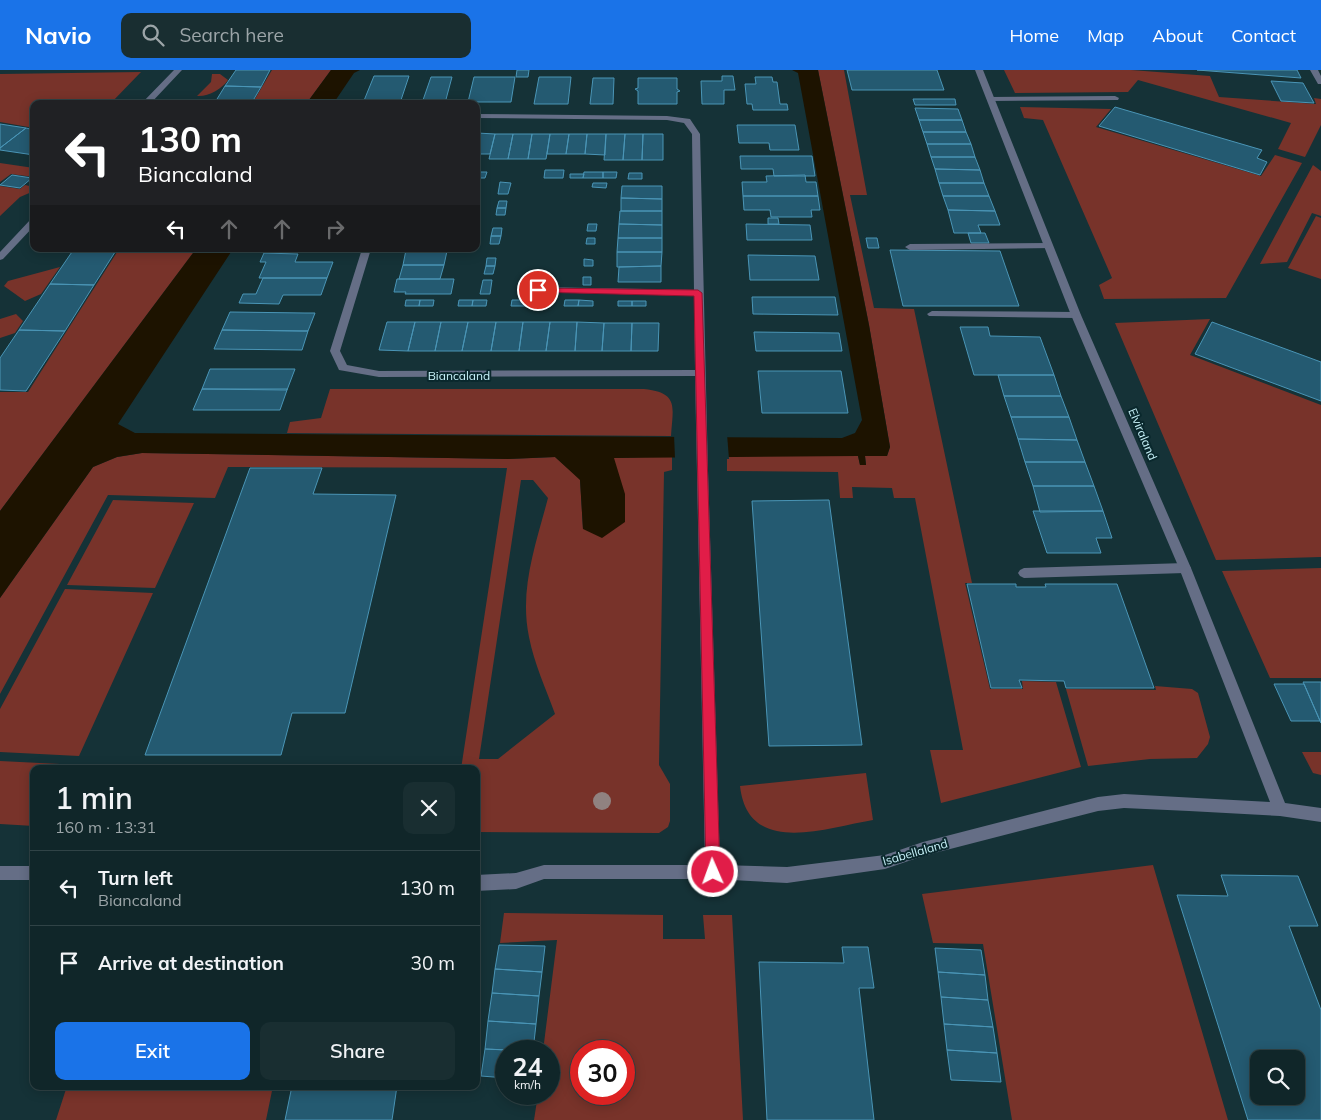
<!DOCTYPE html>
<html lang="en">
<head>
<meta charset="utf-8">
<style>
	:root { --surface:#102629; --page:#192e31; --text:#f1f3f6; --muted:#9ca5a8; --line:#304346; --accent:#1a73e8 }
	body { margin:0; font-family:Mulish,sans-serif; background:var(--page); color:var(--text); height:100vh; display:flex; flex-direction:column; font-size:19px; white-space:nowrap }
	* { box-sizing:border-box; margin:0 }
	p { font-size:16px; color:var(--muted) }
	.icon { flex:none; width:28px; height:28px; fill:none; stroke:currentColor; stroke-width:2; stroke-linecap:round; stroke-linejoin:round }
	.map { position:relative; flex:1; overflow:hidden }
	.drawer { position:absolute; left:30px; top:695px; width:450px; height:325px; display:flex; flex-direction:column; background:var(--surface); border-radius:10px; box-shadow:0 2px 12px #0003,0 0 0 1px var(--line) }
	.drawer>* { flex:none }
	.banner { position:absolute; left:30px; top:30px; width:450px; height:152px; border-radius:10px; box-shadow:0 2px 12px #0003,0 0 0 1px var(--line); background:#202124; color:#fff; overflow:hidden }
	.fabs { position:absolute; left:1250px; top:980px; display:grid; gap:10px }
	.fabs a { display:grid; place-items:center; width:55px; height:55px; border-radius:10px; background:var(--surface); box-shadow:0 2px 12px #0003,0 0 0 1px var(--line); font-size:25px }
	.speed { position:absolute; left:495px; top:970px; display:flex; gap:10px; font-size:25px; font-weight:700; text-align:center }
	.speed>* { display:grid; place-content:center; width:65px; height:65px; border-radius:50%; background:var(--surface); box-shadow:0 2px 12px #0003,0 0 0 1px var(--line); line-height:1 }
	.speed small { font-size:12px; font-weight:400 }
	.speed .limit { border:8px solid #d22; background:#fff; color:#111 }
	.pin { position:absolute; display:grid; place-items:center; width:42px; height:42px; color:#fff; margin:-21px; border:2px solid #fff; border-radius:50%; box-shadow:0 1px 5px #0007 }
	.me { position:absolute; width:55px; margin:-28px; rotate:358deg; stroke-linejoin:round; filter:drop-shadow(0 0 4px #0008) }
	.turn { display:flex; align-items:center; gap:18px; height:105px; padding:0 25px; font-size:22px }
	.turn .icon { width:65px; height:65px; stroke-width:2.5 }
	.turn b { display:block; font-size:35px; line-height:42px }
	.lanes { display:flex; align-items:center; height:48px; padding:0 25px; background:#0003; justify-content:center; gap:25px; direction:ltr }
	.lanes .off { opacity:.35 }
	.round { display:grid; place-items:center; flex:none; width:52px; height:52px; border-radius:10px; background:var(--page) }
	.headline { display:flex; align-items:center; justify-content:space-between; height:85px; padding:0 25px }
	h1 { font-size:30px; font-weight:600; line-height:38px }
	.cta { display:flex; gap:10px; margin-top:auto; padding:10px 25px }
	.cta a { flex:1; height:58px; border-radius:10px; background:var(--accent); color:#fff; font-size:20px; font-weight:600; line-height:58px; text-align:center }
	.cta a+a { background:var(--page); color:var(--text) }
	ul { padding:0; list-style:none }
	li { display:flex; align-items:center; gap:15px; height:75px; padding:0 25px; border-top:1px solid var(--line) }
	li div { flex:1 }
	li b { display:block; font-size:19px }
	li em { font-style:normal }
	header { display:flex; align-items:center; gap:30px; box-sizing:border-box; height:70px; padding:0 25px; background:var(--accent); color:#fff }
	header strong { font-size:24px }
	nav { display:flex; gap:28px; margin-inline-start:auto; font-size:18px }
	.search { width:350px; height:45px; background:var(--page); display:flex; align-items:center; gap:12px; box-sizing:border-box; padding:0 18px; border-radius:10px; color:var(--muted); font-size:19px }
	.map>svg:first-child { display:block }
	.green { fill:#78332a; fill-rule:evenodd }
	.water { fill:#1d1300 }
	.pier { fill:#153237 }
	.building { fill:#245a71; stroke:#4a95b6; fill-rule:evenodd }
	.lines { fill:none; stroke-linecap:round; stroke-linejoin:round }
	.service { fill:#656e86; fill-rule:evenodd }
	.minor { fill:#656e86; fill-rule:evenodd }
	.tree { fill:#908280 }
	.route { fill:#e11d48; stroke:#92132f }
	.labels { text-anchor:middle; dominant-baseline:central; stroke-width:4; stroke-linejoin:round; paint-order:stroke }
	.street-label { font-size:12px; fill:#c7f1f8; stroke:#0a282d }
</style>
</head>
<body>
<header>
<strong>Navio</strong>
<div class="search"><svg class="icon" aria-label="search" viewBox="0 0 24 24"><circle cx="10" cy="10" r="6"/><path d="M15 15l6 6"/></svg>Search here</div>
<nav><a>Home</a><a>Map</a><a>About</a><a>Contact</a></nav>
</header>
<div class="map">
<svg width="1321" height="1050" viewBox="0 0 1321 1050">
	<rect width="100%" height="100%" fill="#153237"/>
	<!-- green -->
	<path class="green" d="M272,0H331L306,34H252Z
		M818,0H844L867,125H850L874,238L914,239L972,513H965L990,619H1023L1022,611L1056,612L1081,697L941,733L930,680H963L915,428H894L892,418L852,417L853,428H840L838,402L727,401V386H858L860,395H866L865,386H887L890,377L869,255Z
		M1004,0H1131L1210,6L1219,27L1316,34L1314,28L1321,29V55L1305,87L1278,79L1291,53L1138,10L1128,22L1015,23Z
		M141,2L110,34H34V58L0,52V4Z
		M212,4H220L228,10C222,19 208,27 197,26L211,12Z
		M1020,37L1111,39L1096,57L1261,106L1275,85L1302,93L1226,228L1104,229L1099,215L1112,208L1043,50L1024,48Z
		M0,93L34,98V107L11,104L0,112Z
		M1313,95L1321,101V146L1312,143L1287,192L1260,194Z
		M25,115L34,117V121L20,127L0,146V116L20,119Z
		M1316,146L1321,148V209L1288,198Z
		M119,179H196L0,441V322H28Z
		M60,197L41,224L25,231L4,216L8,211Z
		M16,244L23,251L15,263L0,268V249Z
		M1210,249L1190,285L1321,335V487L1216,490L1115,253Z
		M330,319H644C679,323 673,336 671,366L287,363L290,352L321,348Z
		M142,383L508,389L555,387L580,409L583,459L613,388L672,386V400L664,402L659,695L670,714V751L668,757L659,763L476,762V699H461L507,398L228,397L215,428L108,425L0,624V528L93,397L117,387ZM521,410H533L548,428C536,474 519,519 529,567C534,593 546,619 555,644L498,689H479Z
		M113,430L194,433L155,518L67,515Z
		M1321,498V608H1270L1222,501Z
		M65,519L153,523L79,686L0,682V639Z
		M1155,616L1192,619L1198,623L1210,667L1208,674L1197,688L1150,689L1088,696L1066,619L1156,620Z
		M1302,682H1321V705L1313,703Z
		M0,691L80,695L78,699H34V756L0,754Z
		M866,703L873,750C825,758 748,787 740,716Z
		M1153,795L1228,1050H1012L983,874L933,873L922,824Z
		M504,843L663,845V869H705L703,845H732L743,1050H534L538,1024H549V981H543L557,870L500,873ZM581,981H624V1024H581Z
		M67,1016H273L266,1050H56Z"/>
	<!-- water -->
	<path class="water" d="M331,0H360L354,3L333,34H306Z
		M792,0H818L869,255L890,377L887,386H865L866,395H860L858,386L614,388L625,424V452L602,468L583,459L580,410L555,387L508,389L142,383L117,387L93,397L0,528V441L196,179H233L118,354L135,363L842,368L855,363L862,350L798,3Z"/>
	<!-- pier -->
	<path class="pier" d="M674,364H727L729,389H675Z"/>
	<!-- building -->
	<path class="building" d="M236,0H270L261,17L225,16Z
		M517,0H529L528,7H516Z
		M847,0H937L944,20H852Z
		M1297,0L1301,8L1197,0Z
		M374,6H409L400,33H363Z
		M722,6H733L735,20H724V34H702L701,11H722Z
		M431,7H452L445,33H422Z
		M474,7H515L511,32H468Z
		M539,7H571L568,34H534Z
		M755,7H772L773,12H777L780,34H787L788,40H753L752,34H747L745,14H756Z
		M593,8H614L613,34H590Z
		M638,8H677V19L680,21L677,22V34H638V21L635,19L638,18Z
		M1271,11L1303,13L1314,33L1281,31Z
		M225,16L261,17L251,34H214Z
		M913,29H955L956,35H915Z
		M1115,37L1262,80L1257,88L1267,92L1260,105L1099,56Z
		M915,38L958,39L962,50H919Z
		M919,50H962L966,62H923Z
		M0,54L26,58L0,78Z
		M737,55H795L799,80H770L769,73H739Z
		M26,58L34,60V85L0,80V78Z
		M923,62H966L971,74H927Z
		M477,63L495,64L490,84H476Z
		M495,64H513L508,89H489Z
		M513,64H532L528,89H508Z
		M532,64H550L546,89H528Z
		M550,64H569L566,84H547Z
		M569,64H587L585,84H566Z
		M587,64H606L605,85L585,84Z
		M606,64H625L623,90H604Z
		M625,64H643L642,90H623Z
		M643,64H663V90H642Z
		M927,74H971L975,87H931Z
		M740,86H812L815,106H774L773,99H741Z
		M931,87H975L980,100L935,99Z
		M935,99L980,100L984,113H939Z
		M545,100H564L563,108H544Z
		M476,102H487L485,108H476Z
		M584,102H603V108H583Z
		M603,102H617L616,108H603Z
		M629,103H642V109H628Z
		M570,104H584L583,108H570Z
		M12,105L32,108L20,118L0,115Z
		M805,105L806,112H816L818,126H743L742,112H767L766,106Z
		M500,112L511,113L508,124H498Z
		M593,113H607L606,118L592,117Z
		M939,113H984L989,126H943Z
		M622,116H662V129L621,128Z
		M743,126H818L820,140H811L812,147H771L770,140H744Z
		M943,126H989L995,141L948,140Z
		M621,128L662,129V141H621Z
		M499,131H507L506,138H497Z
		M497,138H506L505,145H496Z
		M948,140L995,141L1000,155H978L981,163H954Z
		M620,141H662V155L619,154Z
		M768,148H778L779,154H768Z
		M588,154H597L596,161H587Z
		M619,154L662,155V168H618Z
		M746,154L810,155L812,170H747Z
		M493,158H502L501,166H491Z
		M968,163H985L989,173H971Z
		M491,166H501L499,174H490Z
		M587,168H595V174H586Z
		M618,168H662V182H617Z
		M866,168H877L879,178H868Z
		M74,179H117L94,215L50,214Z
		M407,179H448L447,181L406,180Z
		M406,180L447,181L444,195H403Z
		M890,180L1000,181L1019,236H903Z
		M617,182H662L661,196L617,197Z
		M264,183L298,184L295,192H333L327,208H259L266,192H260Z
		M748,185L815,186L819,210H750Z
		M487,188H496L495,196H486Z
		M584,189L593,190V196H584Z
		M403,195H444L440,209H399Z
		M486,196H495L493,204H484Z
		M661,196V212H618L619,197Z
		M583,207H591V215H583Z
		M263,208H327L321,225H283L279,234L239,233L243,224H256Z
		M397,209H454L451,224H405L406,222H394Z
		M483,210H492L490,224H480Z
		M50,214L94,215L65,261L19,260Z
		M752,227H835L838,245L753,244Z
		M406,230H420L419,236H405Z
		M420,230H434L433,236H419Z
		M459,230H473L472,236H458Z
		M473,230H487L486,236H472Z
		M512,230H526L525,236H511Z
		M526,230H540L539,236H525Z
		M565,230H579L578,236H564Z
		M579,230L593,231V236H578Z
		M618,231H632V236H618Z
		M632,231H646V236H632Z
		M230,242L305,243H315L308,261L222,260Z
		M387,252H415L408,281L379,280Z
		M415,252H441L435,281H408Z
		M441,252H468L462,281H435Z
		M468,252H496L491,281H462Z
		M496,252H523L519,281H491Z
		M523,252H550L546,281H519Z
		M550,252H577L575,281H546Z
		M577,252L604,253L602,281H575Z
		M1212,252L1321,292V331L1195,284Z
		M604,253H632L631,281H602Z
		M632,253H659L658,281H631Z
		M960,257H988L990,266L1040,267L1054,305H974Z
		M19,260L65,261L26,321L0,320V288Z
		M222,260L299,261H308L302,280L214,279Z
		M754,262L839,263L842,281H756Z
		M210,299H295L287,320L202,319Z
		M758,301H841L848,343H762Z
		M998,305H1054L1061,326H1004Z
		M202,319H287V320L280,340H193Z
		M1004,326H1061L1069,347H1011Z
		M1011,347H1069L1077,370L1018,369Z
		M1018,369L1077,370L1085,392H1025Z
		M1025,392H1085L1094,416H1033Z
		M250,398H322L313,424L396,425L345,643H292L281,685H145Z
		M1033,416H1094L1103,441L1040,442Z
		M829,430L862,675L769,676L752,431Z
		M1033,441H1103L1112,468H1096L1101,483H1047Z
		M967,514H1016V517H1046L1045,514H1117L1154,618H1066L1064,611L1019,610L1022,618H991Z
		M1303,612H1321V653L1304,614Z
		M1274,614H1304L1320,651H1291Z
		M1221,805L1298,806L1318,856H1289L1321,940V1050H1248L1177,825L1228,826ZM1259,989H1296V1026H1259Z
		M499,875L545,876L542,902L495,899Z
		M842,877H868L874,918H859L874,1050H767L759,892L844,893Z
		M935,878L981,880L985,905L938,902Z
		M495,899L542,902L539,926L492,923Z
		M938,902L985,905L988,930L941,927Z
		M492,923L539,926L536,954L488,951Z
		M941,927L988,930L993,957L944,954Z
		M488,951L536,954L533,981L485,979Z
		M944,954L993,957L997,983L947,980Z
		M485,979L526,981H506V1008L481,1006Z
		M947,980L997,983L1001,1012L951,1010Z
		M292,1016H397L392,1050H285Z"/>
	<g class="lines">
		<!-- service -->
		<path class="service" d="M1310,0H1318L1321,6V14H1318Z
			M1115,26L1119,28L1118,30L991,31L987,29L991,27Z
			M1049,173L1052,174V178L910,180L905,177L910,174Z
			M538,217L698,220L703,223L698,226L535,222V218Z
			M932,241L1076,242L1081,245L1076,248L929,246L927,244Z
			M1185,493L1189,495L1191,498L1189,501L1185,503L1024,508L1020,506L1018,503L1020,500L1024,498Z"/>
		<!-- minor -->
		<path class="minor" d="M174,0H182L150,34H141Z
			M975,0H983L1081,245L1191,498L1285,733L1321,738V752L1280,746L1189,741L1124,738L1098,741L923,786L885,799L787,813L713,809H544L516,819L476,821V805L516,803L544,795H705L695,306L379,307L339,300L330,281L362,179H371L340,281L347,295L379,301L695,300L692,64L684,53L667,50L476,48V44L667,46L690,49L700,64L708,401L720,795L787,797L885,785L923,772L1098,727L1124,724L1270,732L1179,498L1071,245Z
			M34,148V156L3,189L0,190V182L31,149Z
			M0,796H34V810H0Z"/>
	</g>
	<!-- trees -->
	<circle class="tree" cx="602" cy="731" r="9"/>
	<!-- route -->
	<path class="route" d="M538,218L698,220L702,223L720,802L718,807L713,809L708,807L706,802L694,226L535,222V219Z"/>
	<g class="labels">
		<!-- street labels -->
		<g class="street-label">
			<text x="459" y="305">Biancaland</text>
			<text transform="translate(1143 364) rotate(67)">Elviraland</text>
			<text transform="translate(915 782) rotate(-16)">Isabellaland</text>
		</g>
	</g>
</svg>
<div class="fabs">
<a><svg class="icon" aria-label="search" viewBox="0 0 24 24"><circle cx="10" cy="10" r="6"/><path d="M15 15l6 6"/></svg></a>
</div>
<div class="speed"><div>24<small>km/h</small></div><div class="limit">30</div></div>
<div class="pin" style="left:538px;top:220px;background:#d93025"><svg class="icon" aria-label="arrive" viewBox="0 0 24 24"><path d="M6 21V4h12l-3 4 3 4H6"/></svg></div>
<svg class="me" style="left:713px;top:802px" viewBox="-20 -20 40 40"><circle r="17" fill="#e11d48" stroke="#fff" stroke-width="3"/><path d="M0-11L8 9 0 5-8 9z" fill="#fff"/></svg>
<div class="banner">
<div class="turn"><svg class="icon" aria-label="left" viewBox="0 0 24 24"><path d="M17 20v-9H6M10 6l-5 5 5 5"/></svg><div><b>130 m</b>Biancaland</div></div>
<div class="lanes"><svg class="icon" aria-label="left" viewBox="0 0 24 24"><path d="M17 20v-9H6M10 6l-5 5 5 5"/></svg><svg class="icon off" aria-label="ahead" viewBox="0 0 24 24"><path d="M12 20V5M6 11l6-6 6 6"/></svg><svg class="icon off" aria-label="ahead" viewBox="0 0 24 24"><path d="M12 20V5M6 11l6-6 6 6"/></svg><svg class="icon off" aria-label="right" viewBox="0 0 24 24"><path d="M7 20v-9h11M14 6l5 5-5 5"/></svg></div>
</div>
<section class="drawer">
<div class="headline"><div><h1>1 min</h1><p>160 m · 13:31</p></div><a class="round"><svg class="icon" aria-label="close" viewBox="0 0 24 24"><path d="M6 6l12 12M18 6L6 18"/></svg></a></div>
<ul>
<li><svg class="icon" aria-label="left" viewBox="0 0 24 24"><path d="M17 20v-9H6M10 6l-5 5 5 5"/></svg><div><b>Turn left</b><p>Biancaland</p></div><em>130 m</em></li>
<li><svg class="icon" aria-label="arrive" viewBox="0 0 24 24"><path d="M6 21V4h12l-3 4 3 4H6"/></svg><div><b>Arrive at destination</b></div><em>30 m</em></li>
</ul>
<div class="cta"><a>Exit</a><a>Share</a></div>
</section>
</div>
</body>
</html>
